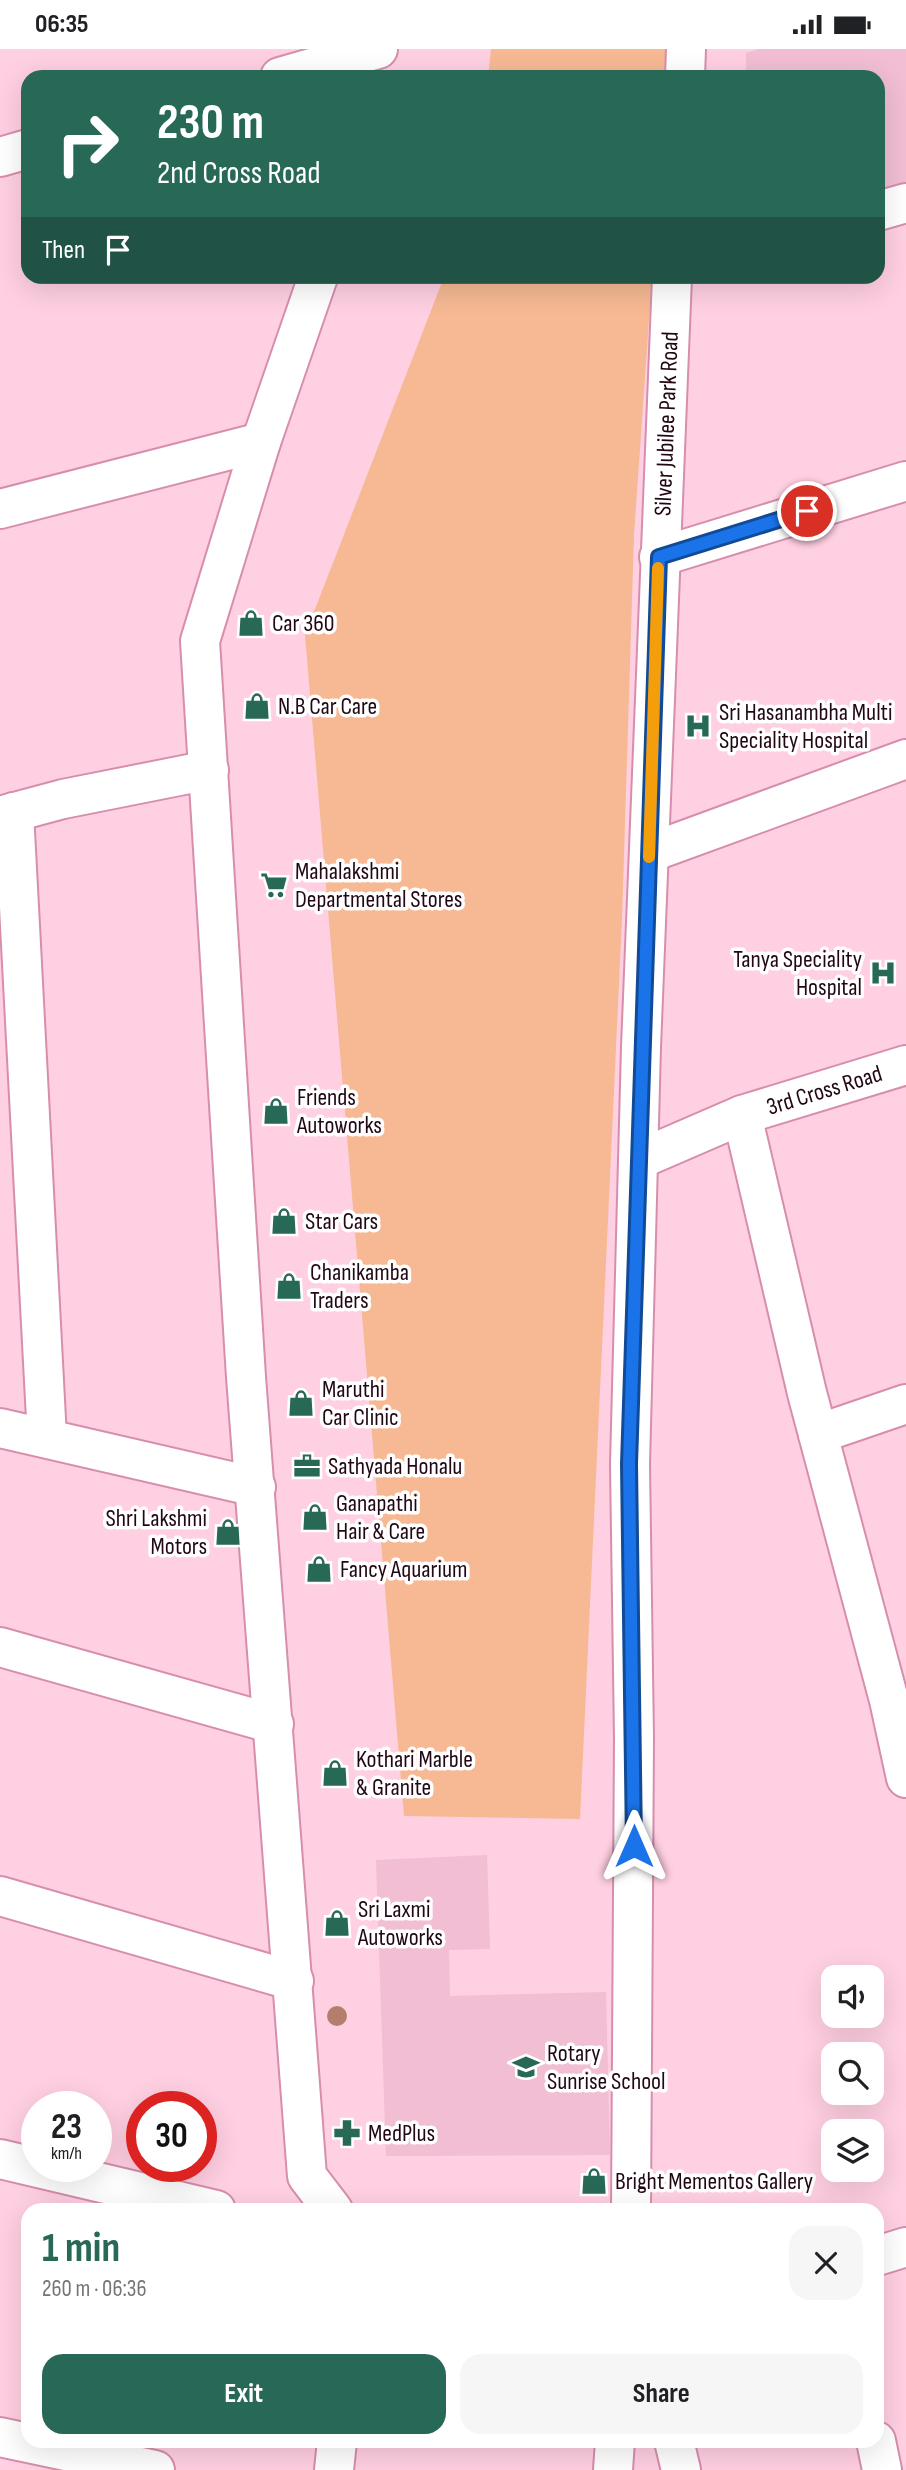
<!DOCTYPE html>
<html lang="en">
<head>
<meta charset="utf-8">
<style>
	:root { --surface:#fff; --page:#f6f6f6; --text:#202124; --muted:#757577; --accent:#286857 }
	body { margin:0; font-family:"Sofia Sans Condensed",sans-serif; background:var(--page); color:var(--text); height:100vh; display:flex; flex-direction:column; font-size:26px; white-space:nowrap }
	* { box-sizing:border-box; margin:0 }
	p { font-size:23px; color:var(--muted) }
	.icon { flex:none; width:38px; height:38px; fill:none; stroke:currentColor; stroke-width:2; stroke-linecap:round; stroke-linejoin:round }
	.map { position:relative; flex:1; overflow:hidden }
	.panel { position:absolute; left:21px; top:2154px; width:863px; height:245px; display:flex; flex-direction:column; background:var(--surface); border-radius:21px; box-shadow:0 7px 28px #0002 }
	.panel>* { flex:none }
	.guide { position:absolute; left:21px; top:21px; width:864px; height:214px; border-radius:21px; box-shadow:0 7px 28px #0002; background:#286857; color:#fff; overflow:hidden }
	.tools { position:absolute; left:821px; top:1916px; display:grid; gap:14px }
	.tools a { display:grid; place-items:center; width:63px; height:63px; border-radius:14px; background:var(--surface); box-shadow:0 7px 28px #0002; font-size:35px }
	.speed { position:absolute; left:21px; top:2042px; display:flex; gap:14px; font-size:35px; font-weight:700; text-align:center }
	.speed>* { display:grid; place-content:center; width:91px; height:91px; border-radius:50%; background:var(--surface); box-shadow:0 7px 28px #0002; line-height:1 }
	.speed small { font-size:18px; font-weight:400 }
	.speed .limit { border:10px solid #d22; background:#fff; color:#111 }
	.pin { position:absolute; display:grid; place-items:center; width:60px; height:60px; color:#fff; margin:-30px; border:4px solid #fff; border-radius:50%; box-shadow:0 2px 7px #0007 }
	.me { position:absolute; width:77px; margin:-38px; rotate:0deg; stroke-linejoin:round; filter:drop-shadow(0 0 5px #0008) }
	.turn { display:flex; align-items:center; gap:24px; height:147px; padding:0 21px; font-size:32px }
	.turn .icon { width:91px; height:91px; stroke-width:2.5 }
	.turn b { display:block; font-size:49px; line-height:60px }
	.then { display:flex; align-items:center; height:66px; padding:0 21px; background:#0003; gap:14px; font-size:26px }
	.round { display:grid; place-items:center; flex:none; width:74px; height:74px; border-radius:21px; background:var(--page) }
	.summary { display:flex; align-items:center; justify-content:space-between; height:119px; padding:0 21px }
	h1 { font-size:42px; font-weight:700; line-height:52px; color:var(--accent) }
	.button { display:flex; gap:14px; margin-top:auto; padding:14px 21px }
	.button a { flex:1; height:80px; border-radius:21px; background:var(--accent); color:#fff; font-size:28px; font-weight:700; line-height:80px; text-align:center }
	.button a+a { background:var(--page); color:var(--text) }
	.status { display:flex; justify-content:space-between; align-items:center; height:49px; padding:0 35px; background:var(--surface); direction:ltr }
	.status svg { height:19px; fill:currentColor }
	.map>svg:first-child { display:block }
	.built { fill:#f1bed3 }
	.green { fill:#f6b993 }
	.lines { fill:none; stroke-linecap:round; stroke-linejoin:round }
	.minor-casing { stroke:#d78ead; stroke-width:42 }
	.minor { stroke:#fff; stroke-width:38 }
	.tree { fill:#b47e6c }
	.route-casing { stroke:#114b97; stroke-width:18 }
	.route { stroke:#1a73e8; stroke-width:12 }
	.slow { stroke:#f59e0b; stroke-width:12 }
	.labels { text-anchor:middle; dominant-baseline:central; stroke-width:7; stroke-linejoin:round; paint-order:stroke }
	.street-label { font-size:24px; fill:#210714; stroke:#fff }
	.poi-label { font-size:24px; fill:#210714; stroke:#fff; text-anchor:start }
</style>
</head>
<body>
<div class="status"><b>06:35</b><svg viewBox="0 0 49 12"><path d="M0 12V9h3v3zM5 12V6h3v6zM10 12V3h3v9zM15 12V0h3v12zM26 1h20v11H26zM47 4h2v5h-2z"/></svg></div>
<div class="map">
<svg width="906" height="2421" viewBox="0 0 906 2421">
	<rect width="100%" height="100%" fill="#ffcfe2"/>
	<!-- built -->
	<path class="built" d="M759,0H906V139L879,148L878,28H746V4Z
		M487,1806L490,1900L449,1901L450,1947L606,1943L610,2106L386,2107L376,1811Z"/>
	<!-- green -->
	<path class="green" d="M491,0H667L665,28H488Z
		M444,228H652L634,486L622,870L580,1770L404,1767L305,586Z"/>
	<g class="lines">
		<defs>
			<g id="minor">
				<path d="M280,28L378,0"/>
				<path d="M685,28L686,0"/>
				<path d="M0,108L28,100"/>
				<path d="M878,162L906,154"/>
				<path d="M318,228L261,393L200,592L246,1328L307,2127L333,2161"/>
				<path d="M0,460L261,393"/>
				<path d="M659,508L906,432"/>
				<path d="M14,763L47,1389"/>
				<path d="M0,767L63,750L209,721"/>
				<path d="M649,804L906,710"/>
				<path id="s1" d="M742,1066L906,1016"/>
				<path d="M638,1111L742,1066L807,1344L889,1651L906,1729"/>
				<path d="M0,1379L256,1438"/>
				<path d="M818,1385L906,1355"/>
				<path d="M0,1598L274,1675"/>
				<path d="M0,1847L294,1932"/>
				<path d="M0,2110L216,2161"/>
				<path id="s2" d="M631,2161L634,1690L630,1415L641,998L672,228"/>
				<path d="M877,2207L906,2198"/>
				<path d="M0,2388L155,2421"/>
				<path d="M674,2392L681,2421"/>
				<path d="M876,2392L882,2421"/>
				<path d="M334,2421L337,2392"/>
				<path d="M613,2421L615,2392"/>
			</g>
		</defs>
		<!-- minor casing -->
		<use href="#minor" class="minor-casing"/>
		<!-- minor -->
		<use href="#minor" class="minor"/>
	</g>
	<!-- trees -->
	<circle class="tree" cx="337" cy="1967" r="10"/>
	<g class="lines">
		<defs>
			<path id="route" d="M634,1797L629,1415L659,508L807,462"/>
		</defs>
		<!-- route casing -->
		<use href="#route" class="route-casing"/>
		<!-- route -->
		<use href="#route" class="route"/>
		<!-- slow -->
		<path class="slow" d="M649,808L658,519"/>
	</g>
	<!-- icons -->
	<defs>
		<symbol id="shop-bare" viewBox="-9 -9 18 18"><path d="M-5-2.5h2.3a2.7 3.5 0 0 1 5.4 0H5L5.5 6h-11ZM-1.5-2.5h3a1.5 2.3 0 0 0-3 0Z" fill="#286857" stroke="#fff" stroke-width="2.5" paint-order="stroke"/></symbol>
		<symbol id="hospital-bare" viewBox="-9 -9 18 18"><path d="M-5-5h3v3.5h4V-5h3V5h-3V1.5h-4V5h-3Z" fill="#286857" stroke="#fff" stroke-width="2.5" paint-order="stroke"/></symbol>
		<symbol id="supermarket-bare" viewBox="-9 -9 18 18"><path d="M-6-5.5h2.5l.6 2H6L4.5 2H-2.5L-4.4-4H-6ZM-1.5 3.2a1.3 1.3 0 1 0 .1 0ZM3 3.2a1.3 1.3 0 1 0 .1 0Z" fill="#286857" stroke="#fff" stroke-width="2.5" paint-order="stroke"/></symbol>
		<symbol id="office-bare" viewBox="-9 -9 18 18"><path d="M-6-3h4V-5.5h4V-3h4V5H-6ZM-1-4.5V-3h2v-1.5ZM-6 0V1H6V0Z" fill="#286857" stroke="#fff" stroke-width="2.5" paint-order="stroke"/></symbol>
		<symbol id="school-bare" viewBox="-9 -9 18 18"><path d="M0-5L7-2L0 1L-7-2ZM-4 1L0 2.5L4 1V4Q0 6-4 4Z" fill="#286857" stroke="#fff" stroke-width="2.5" paint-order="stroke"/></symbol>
		<symbol id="pharmacy-bare" viewBox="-9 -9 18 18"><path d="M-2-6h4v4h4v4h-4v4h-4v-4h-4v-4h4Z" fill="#286857" stroke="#fff" stroke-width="2.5" paint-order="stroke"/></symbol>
	</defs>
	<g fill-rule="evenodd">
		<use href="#shop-bare" x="232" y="555" width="38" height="38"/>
		<use href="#shop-bare" x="238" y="638" width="38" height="38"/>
		<use href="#hospital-bare" x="679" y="658" width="38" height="38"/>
		<use href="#supermarket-bare" x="255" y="817" width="38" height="38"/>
		<use href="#hospital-bare" x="864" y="905" width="38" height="38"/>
		<use href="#shop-bare" x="257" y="1043" width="38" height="38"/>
		<use href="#shop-bare" x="265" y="1153" width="38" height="38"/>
		<use href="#shop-bare" x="270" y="1218" width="38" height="38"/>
		<use href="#shop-bare" x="282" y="1335" width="38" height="38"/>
		<use href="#office-bare" x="288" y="1398" width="38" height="38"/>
		<use href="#shop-bare" x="296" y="1449" width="38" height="38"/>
		<use href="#shop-bare" x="209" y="1464" width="38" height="38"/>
		<use href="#shop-bare" x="300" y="1501" width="38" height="38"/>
		<use href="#shop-bare" x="316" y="1705" width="38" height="38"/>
		<use href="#shop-bare" x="318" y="1855" width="38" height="38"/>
		<use href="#school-bare" x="507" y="1999" width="38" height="38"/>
		<use href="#pharmacy-bare" x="328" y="2065" width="38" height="38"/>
		<use href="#shop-bare" x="575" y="2113" width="38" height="38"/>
	</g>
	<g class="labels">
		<!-- street labels -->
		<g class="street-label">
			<text stroke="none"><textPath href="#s2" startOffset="1787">Silver Jubilee Park Road</textPath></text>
			<text stroke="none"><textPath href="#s1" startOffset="86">3rd Cross Road</textPath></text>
		</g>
		<!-- poi labels -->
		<g class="poi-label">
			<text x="272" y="574">Car 360</text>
			<text x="278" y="657">N.B Car Care</text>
			<text x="719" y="663">Sri Hasanambha Multi<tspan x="719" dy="28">Speciality Hospital</tspan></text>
			<text x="295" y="822">Mahalakshmi<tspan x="295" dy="28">Departmental Stores</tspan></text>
			<text x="862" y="910" text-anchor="end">Tanya Speciality<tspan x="862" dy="28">Hospital</tspan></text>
			<text x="297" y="1048">Friends<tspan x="297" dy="28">Autoworks</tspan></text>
			<text x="305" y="1172">Star Cars</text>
			<text x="310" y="1223">Chanikamba<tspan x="310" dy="28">Traders</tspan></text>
			<text x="322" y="1340">Maruthi<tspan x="322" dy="28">Car Clinic</tspan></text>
			<text x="328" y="1417">Sathyada Honalu</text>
			<text x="336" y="1454">Ganapathi<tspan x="336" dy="28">Hair &amp; Care</tspan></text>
			<text x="207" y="1469" text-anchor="end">Shri Lakshmi<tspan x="207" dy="28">Motors</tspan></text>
			<text x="340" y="1520">Fancy Aquarium</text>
			<text x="356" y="1710">Kothari Marble<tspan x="356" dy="28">&amp; Granite</tspan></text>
			<text x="358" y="1860">Sri Laxmi<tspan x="358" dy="28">Autoworks</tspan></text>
			<text x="547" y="2004">Rotary<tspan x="547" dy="28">Sunrise School</tspan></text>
			<text x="368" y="2084">MedPlus</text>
			<text x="615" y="2132">Bright Mementos Gallery</text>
		</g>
	</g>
</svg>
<div class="tools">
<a><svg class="icon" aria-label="sound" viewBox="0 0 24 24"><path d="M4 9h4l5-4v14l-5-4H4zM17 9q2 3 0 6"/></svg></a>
<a><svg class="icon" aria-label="search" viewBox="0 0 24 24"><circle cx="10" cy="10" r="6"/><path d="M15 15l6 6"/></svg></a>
<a><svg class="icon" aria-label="layers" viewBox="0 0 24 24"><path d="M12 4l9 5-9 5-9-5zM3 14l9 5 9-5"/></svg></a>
</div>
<div class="speed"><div>23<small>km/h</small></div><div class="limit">30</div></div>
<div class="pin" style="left:807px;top:462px;background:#d93025"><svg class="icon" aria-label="arrive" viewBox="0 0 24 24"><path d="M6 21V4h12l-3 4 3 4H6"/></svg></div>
<svg class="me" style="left:634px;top:1797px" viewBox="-20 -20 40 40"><path d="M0-17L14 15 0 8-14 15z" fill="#1a73e8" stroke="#fff" stroke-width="4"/></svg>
<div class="guide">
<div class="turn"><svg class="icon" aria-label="right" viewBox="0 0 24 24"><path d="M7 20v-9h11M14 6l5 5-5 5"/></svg><div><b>230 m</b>2nd Cross Road</div></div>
<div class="then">Then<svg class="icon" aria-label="arrive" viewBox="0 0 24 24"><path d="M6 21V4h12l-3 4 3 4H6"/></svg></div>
</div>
<section class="panel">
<div class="summary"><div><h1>1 min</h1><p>260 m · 06:36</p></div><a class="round"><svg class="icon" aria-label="close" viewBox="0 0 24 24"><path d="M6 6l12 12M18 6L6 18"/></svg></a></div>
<div class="button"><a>Exit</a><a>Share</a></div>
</section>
</div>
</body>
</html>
